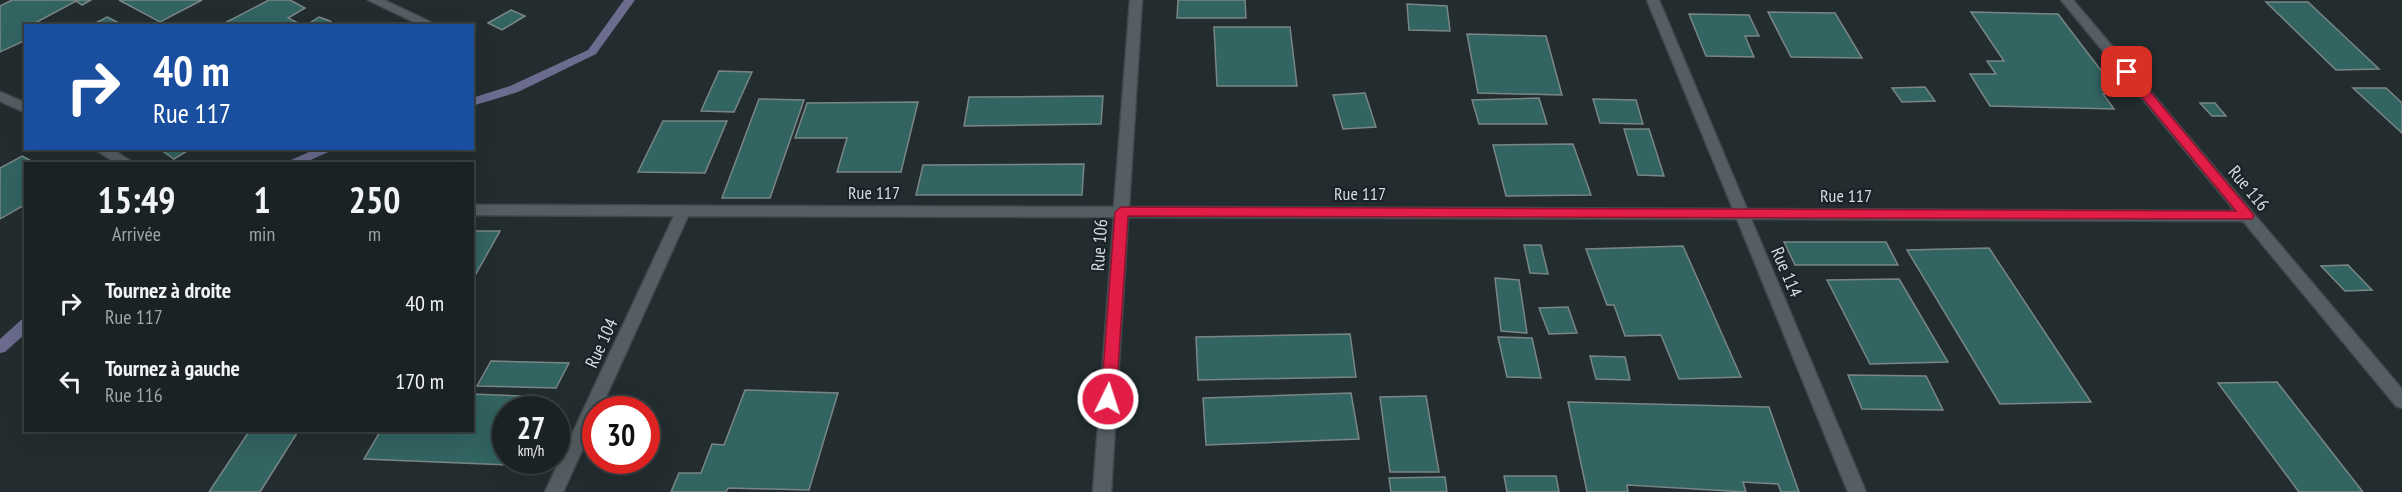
<!DOCTYPE html>
<html lang="fr">
<head>
<meta charset="utf-8">
<style>
	:root { --surface:#1a2224; --page:#232a2c; --text:#f1f3f6; --muted:#9fa4a6; --line:#383f41 }
	body { margin:0; font-family:"PT Sans Narrow",sans-serif; background:var(--page); color:var(--text); height:100vh; display:flex; flex-direction:column; font-size:22px; white-space:nowrap }
	* { box-sizing:border-box; margin:0 }
	p { font-size:20px; color:var(--muted) }
	.icon { flex:none; width:33px; height:33px; fill:none; stroke:currentColor; stroke-width:2; stroke-linecap:round; stroke-linejoin:round }
	.map { position:relative; flex:1; overflow:hidden }
	.side { position:absolute; left:24px; top:162px; width:450px; height:270px; display:flex; flex-direction:column; background:var(--surface); border-radius:0px; box-shadow:0 6px 24px #0002,0 0 0 2px var(--line) }
	.side>* { flex:none }
	.hud { position:absolute; left:24px; top:24px; width:450px; height:126px; border-radius:0px; box-shadow:0 6px 24px #0002,0 0 0 2px var(--line); background:#1a4fa0; color:#fff; overflow:hidden }
	.speed { position:absolute; left:492px; top:396px; display:flex; gap:12px; font-size:30px; font-weight:700; text-align:center }
	.speed>* { display:grid; place-content:center; width:78px; height:78px; border-radius:50%; background:var(--surface); box-shadow:0 6px 24px #0002,0 0 0 2px var(--line); line-height:1 }
	.speed small { font-size:15px; font-weight:400 }
	.speed .limit { border:9px solid #d22; background:#fff; color:#111 }
	.pin { position:absolute; display:grid; place-items:center; width:51px; height:51px; color:#fff; margin:-26px; border-radius:12px; box-shadow:0 3px 9px #0006 }
	.me { position:absolute; width:66px; margin:-33px; rotate:4deg; stroke-linejoin:round; filter:drop-shadow(0 0 4px #0008) }
	.turn { display:flex; align-items:center; gap:21px; height:126px; padding:0 30px; font-size:27px }
	.turn .icon { width:78px; height:78px; stroke-width:2.5 }
	.turn b { display:block; font-size:42px; line-height:51px }
	.eta { display:flex; justify-content:space-evenly; align-items:center; height:102px; text-align:center }
	.eta b { font-size:36px; font-weight:800; line-height:42px }
	ul { padding:0; list-style:none }
	li { display:flex; align-items:center; gap:18px; height:78px; padding:0 30px }
	li div { flex:1 }
	li b { display:block; font-size:22px }
	li em { font-style:normal }
	.map>svg:first-child { display:block }
	.lines { fill:none; stroke-linecap:round; stroke-linejoin:round }
	.stream { fill:#6c6c8f; fill-rule:evenodd }
	.building { fill:#326462; stroke:#7a8686; stroke-width:1.5 }
	.street-casing { stroke:#41494c; stroke-width:3 }
	.street { fill:#555f63; fill-rule:evenodd }
	.route { fill:#e11d48; stroke:#92132f; stroke-width:1.5 }
	.labels { text-anchor:middle; dominant-baseline:central; stroke-width:4.5; stroke-linejoin:round; paint-order:stroke }
	.street-label { font-size:18px; fill:#d6dcdf; stroke:#1a2327 }
</style>
</head>
<body>
<div class="map">
<svg width="2402" height="492" viewBox="0 0 2402 492">
	<rect width="100%" height="100%" fill="#232d30"/>
	<g class="lines">
		<!-- stream -->
		<path class="stream" d="M624,0H635L596,54L518,92L472,106V98L510,86L588,50Z
			M318,148H337L302,164H282Z
			M26,319V333L5,352L0,353V339L21,320Z"/>
	</g>
	<!-- building -->
	<path class="building" d="M12,0H91L82,5L76,1L35,23L26,26V35L23,36L26,40L0,52V6Z
		M119,0H202L160,22Z
		M269,0H290L305,8L288,18L300,24L219,26Z
		M1178,0H1245L1246,18H1177Z
		M2266,2H2308L2379,69L2336,70Z
		M1407,4L1447,6L1450,31L1409,30Z
		M511,10L525,16L502,30L488,23Z
		M1768,12L1835,13L1862,58L1791,57Z
		M1971,12L2058,14L2119,94H2103L2114,109L1990,106L1970,74H1996L1987,61H2004Z
		M1689,14L1749,15L1759,36H1745L1754,57L1706,56Z
		M107,17L125,26H90Z
		M319,17L330,21L335,26H305Z
		M1214,27H1290L1297,86H1217Z
		M1467,34L1546,36L1562,95L1478,93Z
		M719,71L752,72L734,112L701,111Z
		M1925,87L1935,101L1902,102L1892,88Z
		M2353,88H2386L2402,103V133Z
		M1365,93L1376,127L1343,129L1333,95Z
		M1103,96L1101,124L964,126L969,97Z
		M1539,98L1547,124H1479L1472,100Z
		M759,99L804,100L770,198H722Z
		M1593,99L1636,100L1643,124L1600,123Z
		M918,102L901,172H837L847,138H795L807,103Z
		M2200,103H2215L2226,116H2212Z
		M663,121H727L705,173L638,172Z
		M1624,129H1649L1664,176L1638,175Z
		M1573,144L1591,195L1506,196L1493,145Z
		M164,148H192L174,159L161,150Z
		M22,156L37,164H26V204L0,219V168Z
		M1084,164L1082,195H916L923,165Z
		M472,231H500L472,281Z
		M1784,242H1886L1898,265H1795Z
		M1524,245H1541L1548,274L1530,273Z
		M1683,246L1741,377L1679,379L1661,335L1625,336L1614,305H1607L1586,249Z
		M1989,248L2091,402L2000,404L1907,250Z
		M2348,265L2372,290L2345,291L2321,266Z
		M1495,278L1519,280L1527,333L1501,331Z
		M1899,279L1948,362L1870,364L1827,280Z
		M1568,307L1577,333L1549,334L1539,308Z
		M1350,334L1356,377L1198,380L1196,337Z
		M1498,337L1532,338L1541,378L1507,377Z
		M1590,356L1625,357L1630,380L1596,379Z
		M491,361L569,363L556,388L477,386Z
		M1848,375L1926,376L1943,410L1862,409Z
		M2277,382L2363,492H2299L2218,383Z
		M745,390L838,393L809,490L728,488L726,492H671L679,473H701L712,444L724,445Z
		M1351,393L1359,439L1206,445L1203,398Z
		M472,394L543,397L537,410H506V460H511L509,465L364,459L381,430H472Z
		M1426,396L1439,472H1390L1380,397Z
		M1568,402L1769,407L1799,492H1781L1778,484L1743,482L1746,492L1627,485L1628,492H1587Z
		M250,430H299L260,492H209Z
		M1504,476H1556L1559,492H1507Z
		M1445,477L1447,492H1391L1389,478Z"/>
	<g class="lines">
		<defs>
			<path id="street" d="M368,0H384L439,26H422Z
				M1130,0H1142L1129,207L1733,209L1647,0H1659L1747,209L2235,211L2061,0H2073L2402,389V408L2396,406L2243,221L1751,219L1866,492H1848L1737,219L1128,217L1111,492H1093L1114,217L688,216L600,410H596V420L563,492H545L674,216L472,215V205L1114,207Z
				M0,92L26,103V113L0,101Z
				M93,148H111L135,164H117Z"/>
		</defs>
		<!-- street casing -->
		<use href="#street" class="street-casing"/>
		<!-- street -->
		<use href="#street" class="street"/>
	</g>
	<!-- route -->
	<path class="route" d="M2127,68L2131,69L2252,213L2254,216L2252,219L1128,216L1116,399L1114,403H1103L1101,399L1115,212L1121,207L2236,211L2123,74L2121,72Z"/>
	<g class="labels">
		<!-- street labels -->
		<g class="street-label">
			<text transform="translate(2249 188) rotate(50)">Rue 116</text>
			<text x="874" y="192">Rue 117</text>
			<text x="1360" y="193">Rue 117</text>
			<text x="1846" y="195">Rue 117</text>
			<text transform="translate(1099 245) rotate(-86)">Rue 106</text>
			<text transform="translate(1787 272) rotate(67)">Rue 114</text>
			<text transform="translate(601 343) rotate(-65)">Rue 104</text>
		</g>
	</g>
</svg>
<div class="speed"><div>27<small>km/h</small></div><div class="limit">30</div></div>
<div class="pin" style="left:2127px;top:72px;background:#d93025"><svg class="icon" aria-label="arrive" viewBox="0 0 24 24"><path d="M6 21V4h12l-3 4 3 4H6"/></svg></div>
<svg class="me" style="left:1108px;top:399px" viewBox="-20 -20 40 40"><circle r="17" fill="#e11d48" stroke="#fff" stroke-width="3"/><path d="M0-11L8 9 0 5-8 9z" fill="#fff"/></svg>
<div class="hud">
<div class="turn"><svg class="icon" aria-label="right" viewBox="0 0 24 24"><path d="M7 20v-9h11M14 6l5 5-5 5"/></svg><div><b>40 m</b>Rue 117</div></div>
</div>
<section class="side">
<div class="eta">
<div><b>15:49</b><p>Arrivée</p></div>
<div><b>1</b><p>min</p></div>
<div><b>250</b><p>m</p></div>
</div>
<ul>
<li><svg class="icon" aria-label="right" viewBox="0 0 24 24"><path d="M7 20v-9h11M14 6l5 5-5 5"/></svg><div><b>Tournez à droite</b><p>Rue 117</p></div><em>40 m</em></li>
<li><svg class="icon" aria-label="left" viewBox="0 0 24 24"><path d="M17 20v-9H6M10 6l-5 5 5 5"/></svg><div><b>Tournez à gauche</b><p>Rue 116</p></div><em>170 m</em></li>
</ul>
</section>
</div>
</body>
</html>
